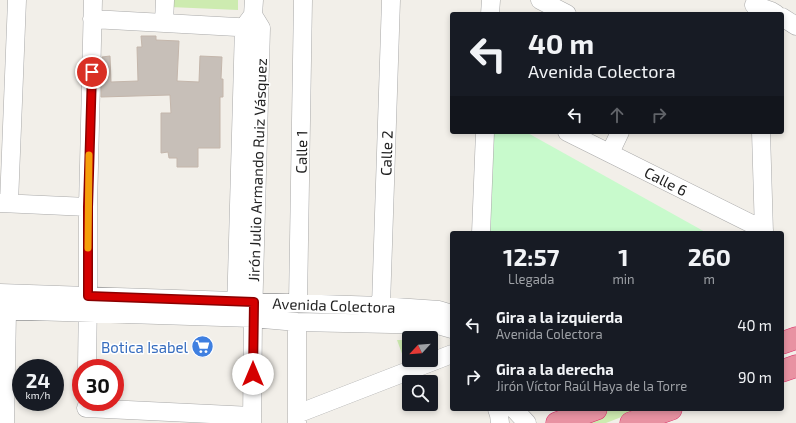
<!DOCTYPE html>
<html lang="es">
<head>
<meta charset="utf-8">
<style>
	:root { --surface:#171b24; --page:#242831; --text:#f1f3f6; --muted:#9ea1a6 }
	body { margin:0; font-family:"Exo 2",sans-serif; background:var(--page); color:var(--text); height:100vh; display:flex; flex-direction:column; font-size:15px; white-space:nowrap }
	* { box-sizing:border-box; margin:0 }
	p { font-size:13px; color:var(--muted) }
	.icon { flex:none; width:22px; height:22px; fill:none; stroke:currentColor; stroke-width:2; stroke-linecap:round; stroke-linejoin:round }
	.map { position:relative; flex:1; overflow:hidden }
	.details { position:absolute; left:450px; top:231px; width:334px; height:180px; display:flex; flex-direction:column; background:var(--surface); border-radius:4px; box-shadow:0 2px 6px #0003 }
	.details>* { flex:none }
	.hud { position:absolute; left:450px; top:12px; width:334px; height:122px; border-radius:4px; box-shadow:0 2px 6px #0003; background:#171b24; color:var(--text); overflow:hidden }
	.needle { width:26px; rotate:244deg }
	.tools { position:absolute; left:402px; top:331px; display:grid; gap:8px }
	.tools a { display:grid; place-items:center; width:36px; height:36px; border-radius:4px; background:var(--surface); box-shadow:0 2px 6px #0003; font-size:20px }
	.speed { position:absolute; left:12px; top:359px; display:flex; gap:8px; font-size:20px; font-weight:700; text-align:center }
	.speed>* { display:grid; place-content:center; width:52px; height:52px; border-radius:50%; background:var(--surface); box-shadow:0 2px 6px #0003; line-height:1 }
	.speed small { font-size:10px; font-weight:400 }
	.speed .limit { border:6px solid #d22; background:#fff; color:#111 }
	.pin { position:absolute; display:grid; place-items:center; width:34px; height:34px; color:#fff; margin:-17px; border:2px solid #fff; border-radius:50%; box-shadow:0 1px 4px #0007 }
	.me { position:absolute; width:44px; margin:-22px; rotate:0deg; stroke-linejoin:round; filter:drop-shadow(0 0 3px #0008) }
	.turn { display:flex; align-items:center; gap:14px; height:84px; padding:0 12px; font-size:18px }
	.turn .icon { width:52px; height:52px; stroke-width:2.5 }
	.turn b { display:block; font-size:28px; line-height:34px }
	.lanes { display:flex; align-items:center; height:38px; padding:0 12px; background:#0003; justify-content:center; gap:20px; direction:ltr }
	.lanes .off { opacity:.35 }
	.eta { display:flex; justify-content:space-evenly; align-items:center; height:68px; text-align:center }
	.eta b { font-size:24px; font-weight:700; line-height:28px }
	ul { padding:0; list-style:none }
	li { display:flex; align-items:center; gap:12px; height:52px; padding:0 12px }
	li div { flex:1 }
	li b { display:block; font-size:15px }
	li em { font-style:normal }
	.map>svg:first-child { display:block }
	.grass { fill:#cdebb0 }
	.park { fill:#c8facc }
	.building { fill:#c7bfb8; stroke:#c4b6ab }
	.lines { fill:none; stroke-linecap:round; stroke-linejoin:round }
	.minor-casing { stroke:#a9a9a9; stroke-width:19 }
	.highway-casing { stroke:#dc2a67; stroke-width:23 }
	.minor { stroke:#fff; stroke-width:18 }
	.highway { stroke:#e892a2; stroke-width:22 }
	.route-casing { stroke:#8a0000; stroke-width:10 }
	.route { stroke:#d40000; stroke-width:7 }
	.slow { stroke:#f59e0b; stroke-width:7 }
	.labels { text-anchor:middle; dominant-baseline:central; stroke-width:3; stroke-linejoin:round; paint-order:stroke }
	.street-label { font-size:15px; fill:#222; stroke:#fff }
	.shop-label { font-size:15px; fill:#366cbe; stroke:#fff; text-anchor:end }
</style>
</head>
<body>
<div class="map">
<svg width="796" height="423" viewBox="0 0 796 423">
	<rect width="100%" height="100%" fill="#f2efe9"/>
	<!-- grass -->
	<path class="grass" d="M170,0H238V10L170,7Z
		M397,340H409V360L405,362Z
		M614,409H642L606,423H575Z"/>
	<!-- park -->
	<path class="park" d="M493,132H526L707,233H489Z"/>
	<!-- building -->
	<path class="building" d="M141,36H156V40L179,41L177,81L199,82L200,56L222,57L221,79H223V97H220V148H198V167H177V158H169L168,152L161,153V113H171L170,95L101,97L102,57L110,56L111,82L138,81L137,47H142Z"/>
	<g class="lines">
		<defs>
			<path id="minor" d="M540,0L567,14
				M754,5L771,11L776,14
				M490,14L491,0
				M782,17L796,26
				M92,19L255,28
				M164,22L165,0
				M567,132L764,230
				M761,132L764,233
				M610,153L620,132
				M0,203L88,207
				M9,203L17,0
				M481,233L485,132
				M0,293L381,306L439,310L452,314
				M298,303L303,0
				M381,306L391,0
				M0,310L253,318L297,322L438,325L452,329
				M236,312L244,27L253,15L254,0
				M87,368L88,296V207L93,0
				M86,408L252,416
				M497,409L499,415L500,423
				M514,409L527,423
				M297,414L452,354
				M5,423L7,311
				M252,423L253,318L261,28L253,15
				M297,423V322"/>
			<path id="highway" d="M782,343L796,338
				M782,371L796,366
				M557,423L596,409
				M631,423L671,409"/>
		</defs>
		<!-- minor casing -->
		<use href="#minor" class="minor-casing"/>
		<!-- highway casing -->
		<use href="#highway" class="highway-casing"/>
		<!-- minor -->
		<use href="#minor" class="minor"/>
		<!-- highway -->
		<use href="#highway" class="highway"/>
	</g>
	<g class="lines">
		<defs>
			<path id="route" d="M92,72L88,207V296L254,302L253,374"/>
		</defs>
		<!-- route casing -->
		<use href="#route" class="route-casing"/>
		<!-- route -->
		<use href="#route" class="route"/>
		<!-- slow -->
		<path class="slow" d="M88,248L89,155"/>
	</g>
	<!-- icons -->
	<defs>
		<symbol id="supermarket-disc" viewBox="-11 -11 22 22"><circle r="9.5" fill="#3f7fe0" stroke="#fff"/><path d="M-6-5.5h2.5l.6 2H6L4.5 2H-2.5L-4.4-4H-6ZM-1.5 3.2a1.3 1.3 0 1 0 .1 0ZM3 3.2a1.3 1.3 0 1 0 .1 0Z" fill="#fff"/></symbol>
	</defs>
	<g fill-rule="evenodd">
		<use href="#supermarket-disc" x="190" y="334" width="25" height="25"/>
	</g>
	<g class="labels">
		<!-- street labels -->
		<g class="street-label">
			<text transform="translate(301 152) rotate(-89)">Calle 1</text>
			<text transform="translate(386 153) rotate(-88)">Calle 2</text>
			<text transform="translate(257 170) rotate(-88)">Jirón Julio Armando Ruiz Vásquez</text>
			<text transform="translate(666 181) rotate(27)">Calle 6</text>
			<text transform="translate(334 305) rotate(2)">Avenida Colectora</text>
		</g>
		<!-- shop labels -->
		<g class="shop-label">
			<text x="188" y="347">Botica Isabel</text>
		</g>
	</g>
</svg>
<div class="tools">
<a><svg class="needle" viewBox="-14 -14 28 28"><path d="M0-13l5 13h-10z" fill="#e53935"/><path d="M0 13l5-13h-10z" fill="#9ea1a6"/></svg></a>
<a><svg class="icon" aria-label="search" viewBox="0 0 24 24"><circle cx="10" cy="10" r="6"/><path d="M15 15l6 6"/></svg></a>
</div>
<div class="speed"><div>24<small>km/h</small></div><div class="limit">30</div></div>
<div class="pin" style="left:92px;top:72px;background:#d93025"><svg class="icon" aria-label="arrive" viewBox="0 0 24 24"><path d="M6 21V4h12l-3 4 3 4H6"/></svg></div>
<svg class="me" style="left:253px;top:374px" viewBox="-20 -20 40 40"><circle r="19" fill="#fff"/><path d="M0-13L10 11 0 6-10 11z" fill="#d40000"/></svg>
<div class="hud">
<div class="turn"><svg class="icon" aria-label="left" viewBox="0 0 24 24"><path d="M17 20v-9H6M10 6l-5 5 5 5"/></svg><div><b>40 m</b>Avenida Colectora</div></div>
<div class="lanes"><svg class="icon" aria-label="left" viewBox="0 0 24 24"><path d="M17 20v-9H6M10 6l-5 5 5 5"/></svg><svg class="icon off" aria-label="ahead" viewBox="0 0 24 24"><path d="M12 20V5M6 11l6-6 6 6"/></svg><svg class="icon off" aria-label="right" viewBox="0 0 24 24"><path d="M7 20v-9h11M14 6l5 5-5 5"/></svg></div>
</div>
<section class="details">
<div class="eta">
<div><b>12:57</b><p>Llegada</p></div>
<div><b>1</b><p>min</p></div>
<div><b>260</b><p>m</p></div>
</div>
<ul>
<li><svg class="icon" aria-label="left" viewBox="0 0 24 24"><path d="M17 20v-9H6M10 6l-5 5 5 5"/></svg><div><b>Gira a la izquierda</b><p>Avenida Colectora</p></div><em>40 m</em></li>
<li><svg class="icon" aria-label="right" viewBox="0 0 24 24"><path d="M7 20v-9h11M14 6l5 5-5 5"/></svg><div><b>Gira a la derecha</b><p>Jirón Víctor Raúl Haya de la Torre</p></div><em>90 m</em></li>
</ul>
</section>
</div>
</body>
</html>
